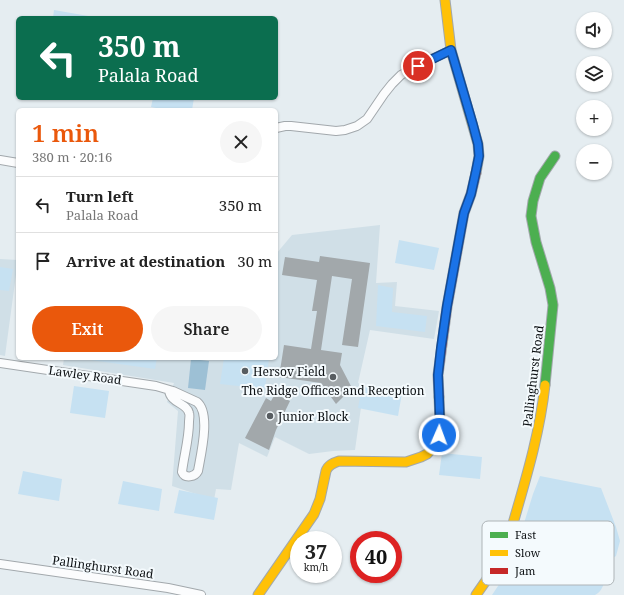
<!DOCTYPE html>
<html lang="en">
<head>
<meta charset="utf-8">
<style>
	:root { --surface:#fff; --page:#f6f6f6; --text:#222; --muted:#767676; --line:#e0e0e0; --accent:#ea580c }
	body { margin:0; font-family:"Noto Serif",serif; background:var(--page); color:var(--text); height:100vh; display:flex; flex-direction:column; font-size:15px; white-space:nowrap }
	* { box-sizing:border-box; margin:0 }
	p { font-size:13px; color:var(--muted) }
	.icon { flex:none; width:22px; height:22px; fill:none; stroke:currentColor; stroke-width:2; stroke-linecap:round; stroke-linejoin:round }
	.map { position:relative; flex:1; overflow:hidden }
	.details { position:absolute; left:16px; top:108px; width:262px; height:252px; display:flex; flex-direction:column; background:var(--surface); border-radius:6px; box-shadow:0 1px 3px #0004 }
	.details>* { flex:none }
	.hud { position:absolute; left:16px; top:16px; width:262px; height:84px; border-radius:6px; box-shadow:0 1px 3px #0004; background:#0b6e4f; color:#fff; overflow:hidden }
	.controls { position:absolute; left:576px; top:12px; display:grid; gap:8px }
	.controls a { display:grid; place-items:center; width:36px; height:36px; border-radius:50%; background:var(--surface); box-shadow:0 1px 3px #0004; font-size:20px }
	.speed { position:absolute; left:290px; top:531px; display:flex; gap:8px; font-size:20px; font-weight:700; text-align:center }
	.speed>* { display:grid; place-content:center; width:52px; height:52px; border-radius:50%; background:var(--surface); box-shadow:0 1px 3px #0004; line-height:1 }
	.speed small { font-size:10px; font-weight:400 }
	.speed .limit { border:6px solid #d22; background:#fff; color:#111 }
	.pin { position:absolute; display:grid; place-items:center; width:34px; height:34px; color:#fff; margin:-17px; border:2px solid #fff; border-radius:50%; box-shadow:0 1px 4px #0007 }
	.me { position:absolute; width:44px; margin:-22px; rotate:2deg; stroke-linejoin:round; filter:drop-shadow(0 0 3px #0008) }
	.turn { display:flex; align-items:center; gap:14px; height:84px; padding:0 16px; font-size:18px }
	.turn .icon { width:52px; height:52px; stroke-width:2.5 }
	.turn b { display:block; font-size:28px; line-height:34px }
	.round { display:grid; place-items:center; flex:none; width:42px; height:42px; border-radius:21px; background:var(--page) }
	.overview { display:flex; align-items:center; justify-content:space-between; height:68px; padding:0 16px }
	h1 { font-size:24px; font-weight:600; line-height:30px; color:var(--accent) }
	.action { display:flex; gap:8px; margin-top:auto; padding:8px 16px }
	.action a { flex:1; height:46px; border-radius:24px; background:var(--accent); color:#fff; font-size:16px; font-weight:600; line-height:46px; text-align:center }
	.action a+a { background:var(--page); color:var(--text) }
	ul { padding:0; list-style:none }
	li { display:flex; align-items:center; gap:12px; height:56px; padding:0 16px; border-top:1px solid var(--line) }
	li div { flex:1 }
	li b { display:block; font-size:15px }
	li em { font-style:normal }
	.map>svg:first-child { display:block }
	.built { fill:#d0dfe7 }
	.green { fill:#c6e1f2 }
	.water { fill:#9dc0d5 }
	.building { fill:#a2a8ab }
	.lines { fill:none; stroke-linecap:round; stroke-linejoin:round }
	.street-casing { stroke:#a2a8ac; stroke-width:10 }
	.fast-casing { stroke:#a2a8ac; stroke-width:11 }
	.slow-casing { stroke:#a2a8ac; stroke-width:11 }
	.jam-casing { stroke:#a2a8ac; stroke-width:11 }
	.street { stroke:#fbfcfd; stroke-width:8 }
	.fast { stroke:#4caf50; stroke-width:9 }
	.slow { stroke:#ffc107; stroke-width:9 }
	.jam { stroke:#c62828; stroke-width:9 }
	.route-casing { stroke:#114b97; stroke-width:10 }
	.route { stroke:#1a73e8; stroke-width:7 }
	.poi-dot { fill:#585d61; stroke:#f4fafd; stroke-width:1.5 }
	.labels { text-anchor:middle; dominant-baseline:central; stroke-width:4; stroke-linejoin:round; paint-order:stroke }
	.poi-label { font-size:12px; fill:#0c1013; stroke:#f4fafd; text-anchor:start }
	.street-label { font-size:12px; fill:#0c1013; stroke:#f4fafd }
	.key { fill:#f4fafd; stroke:#aeb4b7; stroke-width:1 }
	.key-label { font-size:11px; fill:#0c1013 }
</style>
</head>
<body>
<div class="map">
<svg width="624" height="595" viewBox="0 0 624 595">
	<rect width="100%" height="100%" fill="#e5edf1"/>
	<!-- built -->
	<path class="built" d="M380,225L376,283L397,282L395,306L439,311L434,339L370,330L358,383L364,386L355,450L333,451L309,454L275,437L267,457L239,443L231,490L216,489L214,500L172,486L178,411L167,402L174,383L63,365L64,358H276V254L292,235Z
		M0,259L18,260L5,356L0,355Z"/>
	<!-- green -->
	<path class="green" d="M54,10L94,17V18H53Z
		M153,98H194L192,110H166L151,107Z
		M399,240L439,248L434,270L395,263Z
		M0,267L13,269L9,291L0,290Z
		M378,285L393,288L392,312L427,316L425,332L376,326Z
		M76,358H157L155,369Z
		M224,358H269L265,389L220,384Z
		M74,386L109,391L105,418L70,413Z
		M362,386L402,393L398,416L358,408Z
		M442,453L482,457L480,479L439,475Z
		M23,471L62,479L59,501L18,494Z
		M540,476L601,488L616,527L620,541L616,556L610,560C608,570 605,591 595,595H492L502,580L514,579L522,574C523,566 521,563 516,556L519,543H523L525,537L521,533L533,494Z
		M123,481L162,489L159,511L118,504Z
		M179,490L218,498L214,520L174,513Z"/>
	<!-- water -->
	<path class="water" d="M191,359L209,361L205,390L188,388Z"/>
	<!-- building -->
	<path class="building" d="M320,256L370,263L358,347L342,345L352,279L332,276L321,350L342,353L340,365L352,388L336,404L321,383L279,377L284,345L311,349L317,311H312L317,280L282,275L285,257L319,262Z
		M275,394L290,401L276,430L269,450L245,438L266,398L271,401Z"/>
	<g class="lines">
		<defs>
			<path id="street" d="M276,128L285,126H291L336,131L345,130L357,126L367,119L384,94L392,84L401,75L417,66L451,50
				M0,160L18,163
				M0,363L156,386L173,391L197,402C211,413 201,454 198,471C195,477 185,479 182,472C184,455 189,439 189,422C189,419 190,415 189,413C187,403 170,403 169,390
				M0,564L168,588L201,595"/>
			<path id="fast" d="M545,385L553,305L550,288L536,242L531,216L533,201L540,178L555,156"/>
			<path id="slow" d="M445,0L451,50L478,144L479,156L476,173
				M258,595L314,514L320,499L326,471C328,465 333,463 339,461L406,462L421,457L427,454L435,445L439,432L440,423L439,397
				M476,595L499,562L506,548C521,494 539,441 545,385"/>
			<path id="jam" d="M439,397L438,375L447,307L464,213L471,194L476,173"/>
		</defs>
		<!-- street casing -->
		<use href="#street" class="street-casing"/>
		<!-- fast casing -->
		<use href="#fast" class="fast-casing"/>
		<!-- slow casing -->
		<use href="#slow" class="slow-casing"/>
		<!-- jam casing -->
		<use href="#jam" class="jam-casing"/>
		<!-- street -->
		<use href="#street" class="street"/>
		<!-- fast -->
		<use href="#fast" class="fast"/>
		<!-- slow -->
		<use href="#slow" class="slow"/>
		<!-- jam -->
		<use href="#jam" class="jam"/>
	</g>
	<g class="lines">
		<defs>
			<path id="route" d="M418,66L451,50L473,125L478,144L479,156L476,171L471,194L464,213L461,229L447,306L441,348L438,375L440,423L439,435"/>
		</defs>
		<!-- route casing -->
		<use href="#route" class="route-casing"/>
		<!-- route -->
		<use href="#route" class="route"/>
	</g>
	<!-- markers -->
	<g class="poi-dot">
		<circle cx="245" cy="371" r="4"/>
		<circle cx="333" cy="377" r="4"/>
		<circle cx="270" cy="416" r="4"/>
	</g>
	<g class="labels">
		<!-- poi labels -->
		<g class="poi-label">
			<text x="253" y="371">Hersov Field</text>
			<text x="333" y="390" text-anchor="middle">The Ridge Offices and Reception</text>
			<text x="278" y="416">Junior Block</text>
		</g>
		<!-- street labels -->
		<g class="street-label">
			<text transform="translate(85 375) rotate(8)">Lawley Road</text>
			<text transform="translate(533 376) rotate(-83)">Pallinghurst Road</text>
			<text transform="translate(103 567) rotate(8)">Pallinghurst Road</text>
		</g>
	</g>
	<!-- legend -->
	<rect x="482" y="521" width="132" height="64" rx="6" class="key"/>
	<rect x="490" y="532" width="18" height="6" fill="#4caf50"/>
	<rect x="490" y="550" width="18" height="6" fill="#ffc107"/>
	<rect x="490" y="568" width="18" height="6" fill="#c62828"/>
	<g class="key-label">
		<text x="515" y="539">Fast</text>
		<text x="515" y="557">Slow</text>
		<text x="515" y="575">Jam</text>
	</g>
</svg>
<div class="controls">
<a><svg class="icon" aria-label="sound" viewBox="0 0 24 24"><path d="M4 9h4l5-4v14l-5-4H4zM17 9q2 3 0 6"/></svg></a>
<a><svg class="icon" aria-label="layers" viewBox="0 0 24 24"><path d="M12 4l9 5-9 5-9-5zM3 14l9 5 9-5"/></svg></a>
<a>+</a>
<a>−</a>
</div>
<div class="speed"><div>37<small>km/h</small></div><div class="limit">40</div></div>
<div class="pin" style="left:418px;top:66px;background:#d93025"><svg class="icon" aria-label="arrive" viewBox="0 0 24 24"><path d="M6 21V4h12l-3 4 3 4H6"/></svg></div>
<svg class="me" style="left:439px;top:435px" viewBox="-20 -20 40 40"><circle r="17" fill="#1a73e8" stroke="#fff" stroke-width="3"/><path d="M0-11L8 9 0 5-8 9z" fill="#fff"/></svg>
<div class="hud">
<div class="turn"><svg class="icon" aria-label="left" viewBox="0 0 24 24"><path d="M17 20v-9H6M10 6l-5 5 5 5"/></svg><div><b>350 m</b>Palala Road</div></div>
</div>
<section class="details">
<div class="overview"><div><h1>1 min</h1><p>380 m · 20:16</p></div><a class="round"><svg class="icon" aria-label="close" viewBox="0 0 24 24"><path d="M6 6l12 12M18 6L6 18"/></svg></a></div>
<ul>
<li><svg class="icon" aria-label="left" viewBox="0 0 24 24"><path d="M17 20v-9H6M10 6l-5 5 5 5"/></svg><div><b>Turn left</b><p>Palala Road</p></div><em>350 m</em></li>
<li><svg class="icon" aria-label="arrive" viewBox="0 0 24 24"><path d="M6 21V4h12l-3 4 3 4H6"/></svg><div><b>Arrive at destination</b></div><em>30 m</em></li>
</ul>
<div class="action"><a>Exit</a><a>Share</a></div>
</section>
</div>
</body>
</html>
